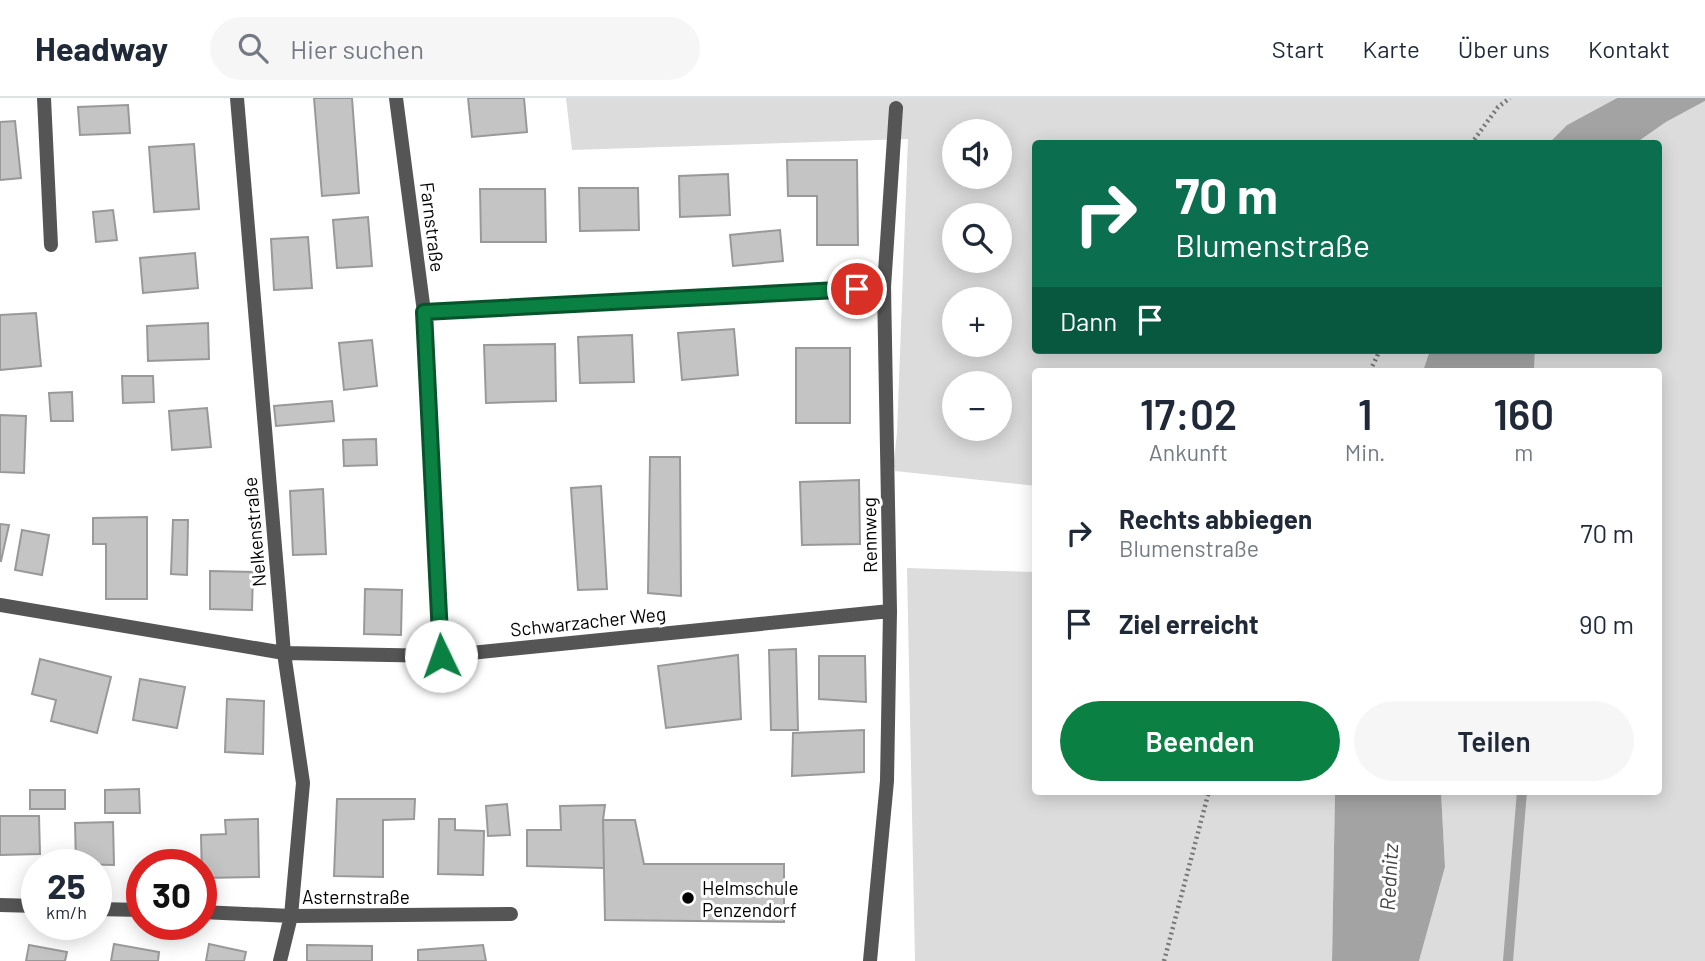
<!DOCTYPE html>
<html lang="de">
<head>
<meta charset="utf-8">
<style>
	:root { --surface:#fff; --page:#f6f6f7; --text:#1f2937; --muted:#747a83; --line:#e0e1e3; --accent:#0b8043 }
	body { margin:0; font-family:Barlow,sans-serif; background:var(--page); color:var(--text); height:100vh; display:flex; flex-direction:column; font-size:26px; white-space:nowrap }
	* { box-sizing:border-box; margin:0 }
	p { font-size:23px; color:var(--muted) }
	.icon { flex:none; width:38px; height:38px; fill:none; stroke:currentColor; stroke-width:2; stroke-linecap:round; stroke-linejoin:round }
	.map { position:relative; flex:1; overflow:hidden }
	.details { position:absolute; left:1032px; top:270px; width:630px; height:427px; display:flex; flex-direction:column; background:var(--surface); border-radius:7px; box-shadow:0 4px 18px #0003 }
	.details>* { flex:none }
	.banner { position:absolute; left:1032px; top:42px; width:630px; height:214px; border-radius:7px; box-shadow:0 4px 18px #0003; background:#0b6e4f; color:#fff; overflow:hidden }
	.tools { position:absolute; left:942px; top:21px; display:grid; gap:14px }
	.tools a { display:grid; place-items:center; width:70px; height:70px; border-radius:50%; background:var(--surface); box-shadow:0 4px 18px #0003; font-size:35px }
	.speed { position:absolute; left:21px; top:751px; display:flex; gap:14px; font-size:35px; font-weight:700; text-align:center }
	.speed>* { display:grid; place-content:center; width:91px; height:91px; border-radius:50%; background:var(--surface); box-shadow:0 4px 18px #0003; line-height:1 }
	.speed small { font-size:18px; font-weight:400 }
	.speed .limit { border:10px solid #d22; background:#fff; color:#111 }
	.pin { position:absolute; display:grid; place-items:center; width:60px; height:60px; color:#fff; margin:-30px; border:4px solid #fff; border-radius:50%; box-shadow:0 2px 7px #0007 }
	.me { position:absolute; width:77px; margin:-38px; rotate:357deg; stroke-linejoin:round; filter:drop-shadow(0 0 5px #0008) }
	.turn { display:flex; align-items:center; gap:24px; height:147px; padding:0 28px; font-size:32px }
	.turn .icon { width:91px; height:91px; stroke-width:2.5 }
	.turn b { display:block; font-size:49px; line-height:60px }
	.then { display:flex; align-items:center; height:66px; padding:0 28px; background:#0003; gap:14px; font-size:26px }
	.eta { display:flex; justify-content:space-evenly; align-items:center; height:119px; text-align:center }
	.eta b { font-size:42px; font-weight:600; line-height:49px }
	.cta { display:flex; gap:14px; margin-top:auto; padding:14px 28px }
	.cta a { flex:1; height:80px; border-radius:42px; background:var(--accent); color:#fff; font-size:28px; font-weight:600; line-height:80px; text-align:center }
	.cta a+a { background:var(--page); color:var(--text) }
	ul { padding:0; list-style:none }
	li { display:flex; align-items:center; gap:21px; height:91px; padding:0 28px }
	li div { flex:1 }
	li b { display:block; font-size:26px }
	li em { font-style:normal }
	header { display:flex; align-items:center; gap:42px; box-sizing:border-box; height:98px; padding:0 35px; background:var(--surface); border-bottom:2px solid var(--line) }
	header strong { font-size:33px }
	nav { display:flex; gap:38px; margin-inline-start:auto; font-size:24px }
	.search { width:490px; height:63px; background:var(--page); display:flex; align-items:center; gap:18px; box-sizing:border-box; padding:0 24px; border-radius:38px; color:var(--muted); font-size:26px }
	.map>svg:first-child { display:block }
	.green { fill:#dcdcdc; fill-rule:evenodd }
	.water { fill:#a3a3a3 }
	.lines { fill:none; stroke-linecap:round; stroke-linejoin:round }
	.stream { stroke:#a3a3a3; stroke-width:10 }
	.building { fill:#c4c4c4; stroke:#999; stroke-width:2 }
	.path { stroke:#777; stroke-width:4.5; stroke-dasharray:2 3.5; stroke-linecap:butt }
	.lane { stroke:#555; stroke-width:14 }
	.street { stroke:#555; stroke-width:14 }
	.route-casing { stroke:#07532c; stroke-width:18 }
	.route { stroke:#0b8043; stroke-width:12 }
	.poi-dot { fill:#000; stroke:#fff; stroke-width:2.5 }
	.labels { text-anchor:middle; dominant-baseline:central; stroke-width:6; stroke-linejoin:round; paint-order:stroke }
	.street-label { font-size:19px; fill:#000; stroke:#fff }
	.poi-label { font-size:19px; fill:#000; stroke:#fff; text-anchor:start }
	.water-label { font-size:21px; font-style:italic; fill:#444; stroke:#fff }
</style>
</head>
<body>
<header>
<strong>Headway</strong>
<div class="search"><svg class="icon" aria-label="search" viewBox="0 0 24 24"><circle cx="10" cy="10" r="6"/><path d="M15 15l6 6"/></svg>Hier suchen</div>
<nav><a>Start</a><a>Karte</a><a>Über uns</a><a>Kontakt</a></nav>
</header>
<div class="map">
<svg width="1705" height="863" viewBox="0 0 1705 863">
	<rect width="100%" height="100%" fill="#fff"/>
	<!-- green -->
	<path class="green" d="M566,0H1617L1567,27L1549,45L1036,46V252H1430L1423,273H1036V388L895,373V370L893,369L897,335L908,41L572,52ZM954,33H999V79H954ZM954,117H999V163H954ZM954,201H999V247H954ZM954,285H999V331H954Z
		M1705,3V863H1419L1445,769L1441,693H1659V273H1534L1535,252H1659V46L1636,45L1666,24Z
		M907,470L1036,474V693H1335L1332,863H915Z"/>
	<!-- water -->
	<path class="water" d="M1617,0H1705V3L1666,24L1636,45H1549L1567,27Z
		M1430,252H1535L1534,273H1423Z
		M1335,693H1441L1445,769L1419,863H1332Z"/>
	<g class="lines">
		<!-- stream -->
		<path class="stream" d="M1508,863L1522,693"/>
	</g>
	<!-- building -->
	<path class="building" d="M314,0H352L359,95L322,98Z
		M468,0H524L527,34L472,39Z
		M128,7L130,35L80,37L78,9Z
		M15,23L21,80L0,82V24Z
		M194,46L199,111L154,114L149,49Z
		M787,62H857L858,147H817V98H788Z
		M728,76L730,117L680,119L679,78Z
		M579,90H638L639,132L580,133Z
		M480,91H545L546,144H481Z
		M113,112L117,142L96,144L93,114Z
		M368,119L372,168L337,170L333,122Z
		M780,132L783,163L733,168L730,137Z
		M308,139L312,190L274,192L271,141Z
		M195,155L198,190L143,195L140,160Z
		M36,215L41,268L0,272V217Z
		M208,225L209,261L148,263L147,228Z
		M734,231L738,277L682,282L678,235Z
		M632,237L634,284L580,285L578,239Z
		M372,242L377,288L344,292L339,245Z
		M555,246L556,303L486,305L484,247Z
		M796,250H850V325H796Z
		M122,278H153L154,304L123,305Z
		M72,294L73,323H51L49,295Z
		M332,303L334,323L276,328L274,308Z
		M207,310L211,349L172,352L169,313Z
		M0,317L26,318L24,375L0,374Z
		M376,341L377,367L344,368L343,342Z
		M650,359H680L681,498L648,495Z
		M859,382L860,446L802,447L800,384Z
		M601,388L607,491L578,492L571,390Z
		M323,391L326,456L293,457L290,393Z
		M147,419V501H106V446H93V420Z
		M173,422H188L187,477L171,476Z
		M0,426L9,427L1,463H0Z
		M22,432L49,437L42,477L15,472Z
		M210,473L253,474L252,512L210,511Z
		M365,491L402,492L401,537L364,536Z
		M796,551L798,632H771L769,552Z
		M738,557L741,621L666,630L658,568Z
		M819,558H865L866,604L819,601Z
		M40,561L111,579L97,635L51,623L56,602L32,596Z
		M140,581L185,589L177,630L133,622Z
		M227,601L264,603L263,656L225,654Z
		M864,632V674L792,678L793,635Z
		M139,691L140,715H105V692Z
		M30,692H65V711H30Z
		M337,701H415L414,721L383,722V779L334,778Z
		M507,706L510,737L488,738L486,708Z
		M605,707L603,722L604,770L527,768V732H561L560,708Z
		M0,718H39L40,756L0,757Z
		M258,721L259,779L202,780L201,737L226,736L225,722Z
		M439,721H455V732L484,733L483,777L438,776Z
		M603,722H635L644,766H784V824L605,822Z
		M113,724L114,767L76,766L75,725Z
		M114,846L159,854L158,863H111Z
		M209,846L246,854L244,863H206Z
		M29,847L67,854L65,863H26Z
		M307,847L372,848V863H307Z
		M483,847L486,863H418V852Z"/>
	<g class="lines">
		<!-- path -->
		<path class="path" d="M1471,46L1498,9L1510,0
			M1370,273L1380,252
			M1164,863L1209,693"/>
		<!-- lane -->
		<path class="lane" d="M44,0L51,147"/>
		<!-- street -->
		<path class="street" d="M237,0L284,555L303,685L291,818L280,863
			M396,0L424,214L441,558
			M424,214L884,189
			M0,507L284,555L441,558L890,513
			M0,807L37,808
			M96,811L142,812
			M201,814L291,818L511,816
			M870,863L887,683L890,513L884,189L896,10"/>
	</g>
	<g class="lines">
		<defs>
			<path id="route" d="M441,558L424,214L857,191"/>
		</defs>
		<!-- route casing -->
		<use href="#route" class="route-casing"/>
		<!-- route -->
		<use href="#route" class="route"/>
	</g>
	<!-- markers -->
	<circle class="poi-dot" cx="688" cy="800" r="7"/>
	<g class="labels">
		<!-- street labels -->
		<g class="street-label">
			<text transform="translate(433 129) rotate(83)">Farnstraße</text>
			<text transform="translate(254 434) rotate(-95)">Nelkenstraße</text>
			<text transform="translate(869 437) rotate(-91)">Rennweg</text>
			<text transform="translate(588 523) rotate(-6)">Schwarzacher Weg</text>
			<text x="356" y="798">Asternstraße</text>
		</g>
		<!-- poi labels -->
		<g class="poi-label">
			<text x="702" y="789">Helmschule<tspan x="702" dy="22">Penzendorf</tspan></text>
		</g>
		<!-- water labels -->
		<g class="water-label">
			<text transform="translate(1388 779) rotate(-87)">Rednitz</text>
		</g>
	</g>
</svg>
<div class="tools">
<a><svg class="icon" aria-label="sound" viewBox="0 0 24 24"><path d="M4 9h4l5-4v14l-5-4H4zM17 9q2 3 0 6"/></svg></a>
<a><svg class="icon" aria-label="search" viewBox="0 0 24 24"><circle cx="10" cy="10" r="6"/><path d="M15 15l6 6"/></svg></a>
<a>+</a>
<a>−</a>
</div>
<div class="speed"><div>25<small>km/h</small></div><div class="limit">30</div></div>
<div class="pin" style="left:857px;top:191px;background:#d93025"><svg class="icon" aria-label="arrive" viewBox="0 0 24 24"><path d="M6 21V4h12l-3 4 3 4H6"/></svg></div>
<svg class="me" style="left:441px;top:558px" viewBox="-20 -20 40 40"><circle r="19" fill="#fff"/><path d="M0-13L10 11 0 6-10 11z" fill="#0b8043"/></svg>
<div class="banner">
<div class="turn"><svg class="icon" aria-label="right" viewBox="0 0 24 24"><path d="M7 20v-9h11M14 6l5 5-5 5"/></svg><div><b>70 m</b>Blumenstraße</div></div>
<div class="then">Dann<svg class="icon" aria-label="arrive" viewBox="0 0 24 24"><path d="M6 21V4h12l-3 4 3 4H6"/></svg></div>
</div>
<section class="details">
<div class="eta">
<div><b>17:02</b><p>Ankunft</p></div>
<div><b>1</b><p>Min.</p></div>
<div><b>160</b><p>m</p></div>
</div>
<ul>
<li><svg class="icon" aria-label="right" viewBox="0 0 24 24"><path d="M7 20v-9h11M14 6l5 5-5 5"/></svg><div><b>Rechts abbiegen</b><p>Blumenstraße</p></div><em>70 m</em></li>
<li><svg class="icon" aria-label="arrive" viewBox="0 0 24 24"><path d="M6 21V4h12l-3 4 3 4H6"/></svg><div><b>Ziel erreicht</b></div><em>90 m</em></li>
</ul>
<div class="cta"><a>Beenden</a><a>Teilen</a></div>
</section>
</div>
</body>
</html>
